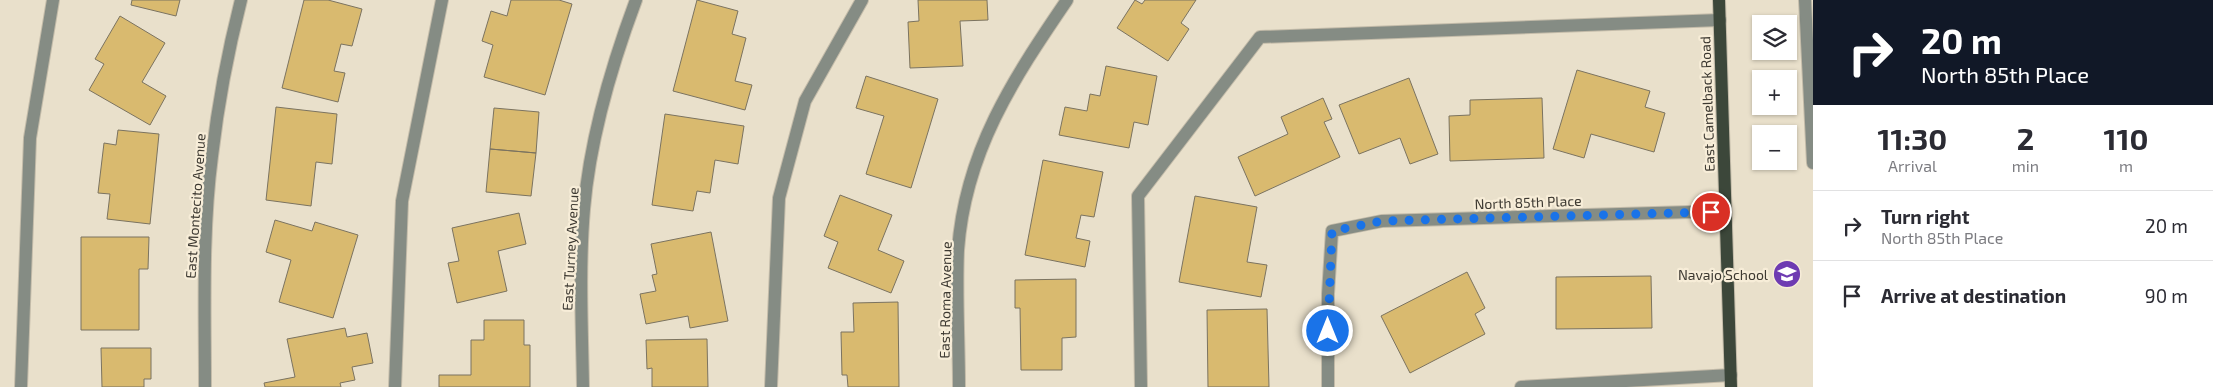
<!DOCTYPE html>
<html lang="en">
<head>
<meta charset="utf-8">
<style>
	:root { --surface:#fff; --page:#f7f7f7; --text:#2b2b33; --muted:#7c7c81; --line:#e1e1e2 }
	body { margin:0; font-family:"Exo 2",sans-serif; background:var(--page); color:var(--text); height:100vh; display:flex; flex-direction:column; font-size:19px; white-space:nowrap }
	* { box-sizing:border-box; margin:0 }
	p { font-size:16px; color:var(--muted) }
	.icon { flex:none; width:28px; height:28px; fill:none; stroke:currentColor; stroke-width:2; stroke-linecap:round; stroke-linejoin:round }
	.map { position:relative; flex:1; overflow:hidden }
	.sheet { display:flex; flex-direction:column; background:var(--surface); width:400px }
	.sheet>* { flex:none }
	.guide { background:#111827; color:#fff; overflow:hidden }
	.tools { position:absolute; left:1752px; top:15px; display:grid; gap:10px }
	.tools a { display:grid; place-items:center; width:45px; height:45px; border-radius:0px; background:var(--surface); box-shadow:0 1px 4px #0004; font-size:25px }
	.pin { position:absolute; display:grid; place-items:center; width:42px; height:42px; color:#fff; margin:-21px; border:2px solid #fff; border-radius:50%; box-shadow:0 1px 5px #0007 }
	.me { position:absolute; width:55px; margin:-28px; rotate:0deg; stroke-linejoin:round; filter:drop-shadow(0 0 4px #0008) }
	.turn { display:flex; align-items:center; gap:18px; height:105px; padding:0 25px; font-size:22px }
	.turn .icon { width:65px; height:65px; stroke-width:2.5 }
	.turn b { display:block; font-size:35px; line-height:42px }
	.eta { display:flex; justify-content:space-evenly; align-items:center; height:85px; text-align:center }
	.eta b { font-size:30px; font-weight:700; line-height:35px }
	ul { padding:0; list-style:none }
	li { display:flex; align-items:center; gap:15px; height:70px; padding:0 25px; border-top:1px solid var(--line) }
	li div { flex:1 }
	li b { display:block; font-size:19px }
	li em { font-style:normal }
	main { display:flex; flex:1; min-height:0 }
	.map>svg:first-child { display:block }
	.building { fill:#d9ba6f; stroke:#7b7360 }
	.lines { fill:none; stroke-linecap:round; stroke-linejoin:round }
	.minor-casing { stroke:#c3bba9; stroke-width:14 }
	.major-casing { stroke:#c3bba9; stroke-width:14 }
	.minor { stroke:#858c84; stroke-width:12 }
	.major { stroke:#3c473a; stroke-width:12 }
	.route { stroke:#1a73e8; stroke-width:9; stroke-dasharray:0 16.2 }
	.labels { text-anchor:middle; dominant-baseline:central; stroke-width:4.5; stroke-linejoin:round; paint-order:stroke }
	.street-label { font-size:14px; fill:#3d3931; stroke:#f7edd8 }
	.poi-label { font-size:14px; fill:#3d3931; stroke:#f7edd8; text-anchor:end }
</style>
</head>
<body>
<main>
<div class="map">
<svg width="1813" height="387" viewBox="0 0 1813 387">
	<rect width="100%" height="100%" fill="#e9e0cb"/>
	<!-- building -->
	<path class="building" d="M132,0H180L176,16L131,5Z
		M304,0H328L362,9L352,46L341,44L334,71L345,73L338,102L282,88Z
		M511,0H559L572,4L545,95L484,77L493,45L482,41L491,11L507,16Z
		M697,0L738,11L732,34L746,38L735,81L752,85L745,110L673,91Z
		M918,0H987L988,20L960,21L963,66L910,68L908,22L919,21Z
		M1135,0L1142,4L1145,0H1196L1181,23L1189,29L1168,61L1117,28Z
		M120,16L165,43L142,82L166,96L150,125L89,90L104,64L95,59Z
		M1106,66L1157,76L1148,125L1134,122L1129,148L1059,135L1065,107L1087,111L1090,94L1100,96Z
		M1577,70L1650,91L1645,107L1665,113L1654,152L1591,134L1584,158L1553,149Z
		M866,76L938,99L911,188L866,174L884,116L856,108Z
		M1409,78L1438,154L1410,164L1400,138L1359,154L1339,105Z
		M1323,98L1332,119L1324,122L1340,157L1255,196L1238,157L1288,134L1281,117Z
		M1542,98L1544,158L1450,161L1449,116L1470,115V100Z
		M276,107L337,114L332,164L316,162L311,206L266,200Z
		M494,108L539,112L536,153L490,149Z
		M665,114L744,126L738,164L715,160L710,193L697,191L693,211L652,205Z
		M118,130L159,134L150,224L107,219L110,194L98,193L104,143L116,145Z
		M490,149L536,153L531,196L486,192Z
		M1043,160L1103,172L1094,217L1081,215L1076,238L1090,241L1085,267L1025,255Z
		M840,195L892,215L878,250L904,261L891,293L828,268L838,242L824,236Z
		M1195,196L1257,207L1247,262L1267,265L1261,297L1179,282Z
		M519,213L526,244L498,251L507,291L457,303L448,263L459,261L452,228Z
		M275,220L312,231L315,222L358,235L333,318L279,302L291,260L266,252Z
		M711,232L728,321L690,328L688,316L646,324L640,294L656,291L652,275L657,274L651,244Z
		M81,237H149L148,269H139V330H81Z
		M1467,272L1485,308L1475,314L1485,334L1410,373L1381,316Z
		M1651,276L1652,328L1556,329V277Z
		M1076,279V337L1062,338V370H1021L1020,308H1015V280Z
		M898,302L899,387H848L847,375H842L841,332H854L853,303Z
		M1267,309L1269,387H1208L1207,310Z
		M484,320H524V345H530V387H439V375H471V340H484Z
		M345,328L347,337L367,333L373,363L352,367L355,380L340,383L341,387H265L264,383L295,377L287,339Z
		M707,339L708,387H652V368L647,369L646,340Z
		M101,348H151V379H144V387H102Z"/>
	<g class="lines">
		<defs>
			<path id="minor" d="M1805,0L1813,163
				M21,387L30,138L53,0
				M205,387C205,310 202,232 212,156C218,104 228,51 241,0
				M395,387L402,201L442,0
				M583,387C582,328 579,268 584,209C590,138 611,67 636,0
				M771,387L779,198L805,101L862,0
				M959,387C959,342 956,295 958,250C965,152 1013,79 1067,0
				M1141,387L1138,196L1260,37L1720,20
				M1328,387V294L1332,231L1382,221L1725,211
				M1521,387L1731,375"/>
			<path id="major" d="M1719,0L1731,387"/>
		</defs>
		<!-- minor casing -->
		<use href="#minor" class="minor-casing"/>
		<!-- major casing -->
		<use href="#major" class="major-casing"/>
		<!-- minor -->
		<use href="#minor" class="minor"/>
		<!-- major -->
		<use href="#major" class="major"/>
	</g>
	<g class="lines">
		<!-- route -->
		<path class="route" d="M1328,331L1332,231L1382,221L1711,212"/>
	</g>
	<!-- icons -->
	<defs>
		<symbol id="school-disc" viewBox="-11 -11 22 22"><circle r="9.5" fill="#6e3bb2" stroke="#f7edd8"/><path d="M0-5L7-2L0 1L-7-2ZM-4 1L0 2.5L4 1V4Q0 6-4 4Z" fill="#fff"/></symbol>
	</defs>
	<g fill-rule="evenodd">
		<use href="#school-disc" x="1771" y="258" width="32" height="32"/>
	</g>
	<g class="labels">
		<!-- street labels -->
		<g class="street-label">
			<text transform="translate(1707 104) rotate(-92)">East Camelback Road</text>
			<text transform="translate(1528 202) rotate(-2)">North 85th Place</text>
			<text transform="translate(195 206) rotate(-86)">East Montecito Avenue</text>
			<text transform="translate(570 249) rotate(-87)">East Turney Avenue</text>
			<text transform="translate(945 300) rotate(-89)">East Roma Avenue</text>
		</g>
		<!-- poi labels -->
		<g class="poi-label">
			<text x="1768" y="274">Navajo School</text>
		</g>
	</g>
</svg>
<div class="tools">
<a><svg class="icon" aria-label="layers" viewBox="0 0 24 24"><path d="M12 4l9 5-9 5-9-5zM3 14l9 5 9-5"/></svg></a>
<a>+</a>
<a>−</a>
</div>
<div class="pin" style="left:1711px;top:212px;background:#d93025"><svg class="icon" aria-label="arrive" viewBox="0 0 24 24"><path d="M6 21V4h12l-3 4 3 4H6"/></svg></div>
<svg class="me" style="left:1328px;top:331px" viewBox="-20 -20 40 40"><circle r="17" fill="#1a73e8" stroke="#fff" stroke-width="3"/><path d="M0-11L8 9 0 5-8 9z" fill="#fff"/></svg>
</div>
<section class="sheet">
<div class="guide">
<div class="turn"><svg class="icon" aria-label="right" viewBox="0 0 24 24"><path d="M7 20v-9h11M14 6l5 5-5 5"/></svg><div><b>20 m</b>North 85th Place</div></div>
</div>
<div class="eta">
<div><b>11:30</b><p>Arrival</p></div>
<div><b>2</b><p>min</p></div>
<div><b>110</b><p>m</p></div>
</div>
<ul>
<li><svg class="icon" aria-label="right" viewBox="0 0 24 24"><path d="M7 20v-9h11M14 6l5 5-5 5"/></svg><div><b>Turn right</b><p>North 85th Place</p></div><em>20 m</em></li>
<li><svg class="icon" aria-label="arrive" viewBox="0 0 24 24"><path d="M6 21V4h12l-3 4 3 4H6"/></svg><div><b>Arrive at destination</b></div><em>90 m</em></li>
</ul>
</section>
</main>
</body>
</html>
